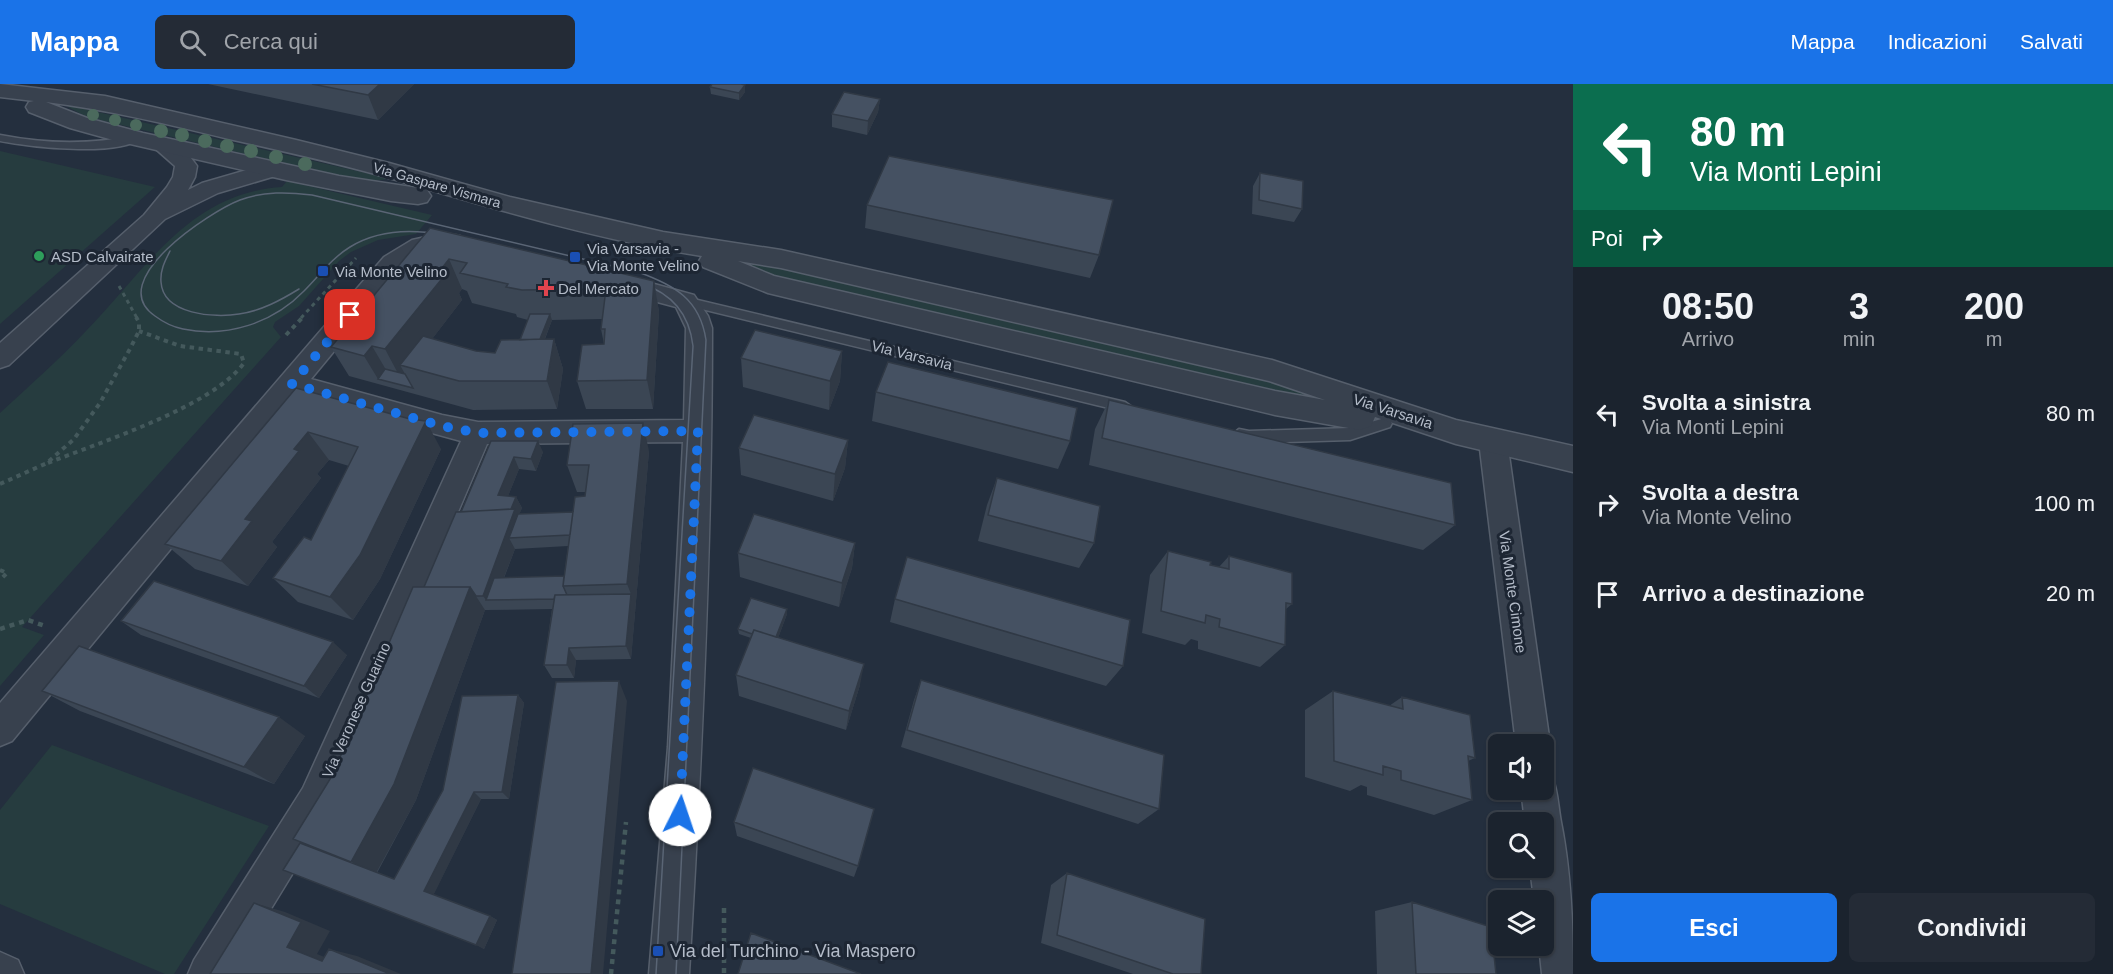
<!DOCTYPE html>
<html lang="it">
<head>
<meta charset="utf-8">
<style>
	:root { --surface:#1b232e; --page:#242b36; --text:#f1f3f6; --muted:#a0a4aa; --line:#39404a; --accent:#1a73e8 }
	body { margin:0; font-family:Arial,sans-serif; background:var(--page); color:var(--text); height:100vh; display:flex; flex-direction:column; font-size:22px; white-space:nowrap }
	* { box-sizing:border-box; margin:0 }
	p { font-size:20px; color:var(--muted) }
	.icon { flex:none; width:33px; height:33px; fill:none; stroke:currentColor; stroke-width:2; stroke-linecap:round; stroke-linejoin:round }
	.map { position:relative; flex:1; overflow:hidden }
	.sheet { display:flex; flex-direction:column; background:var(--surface); width:540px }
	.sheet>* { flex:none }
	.hud { background:#0b6e4f; color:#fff; overflow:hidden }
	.fabs { position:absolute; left:1488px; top:650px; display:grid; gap:12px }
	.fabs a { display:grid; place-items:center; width:66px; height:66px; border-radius:9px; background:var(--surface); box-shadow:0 2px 4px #0004,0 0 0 2px var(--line); font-size:30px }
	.pin { position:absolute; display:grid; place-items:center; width:51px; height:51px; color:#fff; margin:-26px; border-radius:12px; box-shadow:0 3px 9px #0006 }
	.me { position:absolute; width:66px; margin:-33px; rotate:4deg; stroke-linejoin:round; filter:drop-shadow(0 0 4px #0008) }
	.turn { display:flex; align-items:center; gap:21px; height:126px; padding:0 18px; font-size:27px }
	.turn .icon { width:78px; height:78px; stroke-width:2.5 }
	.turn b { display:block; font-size:42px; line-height:51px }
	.then { display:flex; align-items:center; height:57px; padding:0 18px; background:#0003; gap:12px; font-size:22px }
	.eta { display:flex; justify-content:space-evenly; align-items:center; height:102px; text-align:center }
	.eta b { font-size:36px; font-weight:700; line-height:42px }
	.button { display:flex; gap:12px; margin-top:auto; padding:12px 18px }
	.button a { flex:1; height:69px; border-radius:9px; background:var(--accent); color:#fff; font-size:24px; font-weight:700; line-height:69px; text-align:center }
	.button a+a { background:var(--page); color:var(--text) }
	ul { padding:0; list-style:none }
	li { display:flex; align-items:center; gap:18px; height:90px; padding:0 18px }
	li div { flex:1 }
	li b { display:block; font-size:22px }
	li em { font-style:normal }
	header { display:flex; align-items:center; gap:36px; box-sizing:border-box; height:84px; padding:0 30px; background:var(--accent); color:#fff }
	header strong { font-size:28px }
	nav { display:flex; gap:33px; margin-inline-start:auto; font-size:21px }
	.search { width:420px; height:54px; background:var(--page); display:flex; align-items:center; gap:15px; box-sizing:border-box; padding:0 21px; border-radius:9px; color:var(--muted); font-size:22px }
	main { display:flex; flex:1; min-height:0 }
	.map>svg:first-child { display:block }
	.green { fill:#263c3f }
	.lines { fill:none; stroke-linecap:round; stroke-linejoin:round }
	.service-casing { stroke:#565f6c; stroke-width:3 }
	.minor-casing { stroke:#565f6c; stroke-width:3 }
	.tertiary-casing { stroke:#565f6c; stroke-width:3 }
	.path-far2 { stroke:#44595c; stroke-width:3; stroke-dasharray:4 4; stroke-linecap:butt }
	.path-far1 { stroke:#44595c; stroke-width:4; stroke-dasharray:4.5 4.5; stroke-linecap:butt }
	.path { stroke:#44595c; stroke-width:4.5; stroke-dasharray:5 5; stroke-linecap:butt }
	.service { fill:#38414e; fill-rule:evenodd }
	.minor { fill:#38414e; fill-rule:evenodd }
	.tertiary { fill:#38414e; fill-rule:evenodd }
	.tram { stroke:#5a6575; stroke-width:1.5 }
	.tree { fill:#4b6a5d }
	.wall { fill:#3b4654; fill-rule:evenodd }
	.shaded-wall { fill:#303945 }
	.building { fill:#455162; stroke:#303945; stroke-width:1.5 }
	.route { stroke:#1a73e8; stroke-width:10; stroke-dasharray:0 18 }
	.leisure-dot { fill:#2e9e5b; stroke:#1d2633; stroke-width:2 }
	.transit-dot { fill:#1a4fb4; stroke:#1d2633; stroke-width:2 }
	.health-dot { fill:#e0444e; stroke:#1d2633; stroke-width:2 }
	.labels { text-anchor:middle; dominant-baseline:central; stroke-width:6; stroke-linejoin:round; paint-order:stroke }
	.far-street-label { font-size:14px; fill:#b4bcc9; stroke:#1d2633 }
	.poi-label { font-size:15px; fill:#b4bcc9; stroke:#1d2633; text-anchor:start }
	.street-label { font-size:15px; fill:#b4bcc9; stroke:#1d2633 }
	.near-poi-label { font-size:18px; fill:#b4bcc9; stroke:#1d2633; text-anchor:start }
</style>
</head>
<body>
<header>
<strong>Mappa</strong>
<div class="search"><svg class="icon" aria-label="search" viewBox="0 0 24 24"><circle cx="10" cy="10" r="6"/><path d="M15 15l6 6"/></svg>Cerca qui</div>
<nav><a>Mappa</a><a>Indicazioni</a><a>Salvati</a></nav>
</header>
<main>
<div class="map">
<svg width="1573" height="890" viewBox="0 0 1573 890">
	<rect width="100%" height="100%" fill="#242f3e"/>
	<!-- green -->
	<path class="green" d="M71,22L388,94V95L365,98L87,33L68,23Z
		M0,67L155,103L0,240Z
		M287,97L432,131L416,150L378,156L351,168L339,177L299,222L275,238L273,243L281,253L22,543L44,551L0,602V329C29,302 59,276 86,247C146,186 188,109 282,103Z
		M730,173L1284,300L1324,317L1325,320L778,193Z
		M52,661L269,742L174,890H165L0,820V726Z"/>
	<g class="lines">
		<defs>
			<path id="service" d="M0,51C46,60 90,61 136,51L141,54C118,73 30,63 0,57Z
				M685,213L1125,318L1132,323L1125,328L681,220L679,217Z
				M1385,334L1392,339L1390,343L1350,356L1249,359L1234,355L1232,351L1239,345L1249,347L1350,344Z"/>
			<path id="minor" d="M161,53C177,57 188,69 197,82L195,93L188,106L202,99L274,78L282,80L285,85L282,90L218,109L165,135L9,281L0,284V259L144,131L167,103L173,93L175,82L150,60L153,55Z
				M444,149L460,152L464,158L460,164L433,166L402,185L311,295L442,331L478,338L684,336L686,244L676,223L609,205L606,199L609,193L618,190L694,211L708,232L712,244C712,459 702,675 689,890H649L668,663L683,358L487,360L329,730L231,890H188L194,876L303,704L461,357L297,312L12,657L0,662V619L384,173L412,156Z
				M1493,346L1503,349L1507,357L1550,660L1544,673V660H1516L1479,357L1483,349Z
				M1544,689L1552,692C1558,707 1558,722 1561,738C1571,788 1573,839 1573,890H1542L1539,861H1544V816H1534L1530,783H1544V738H1525L1521,705H1544Z
				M0,868L18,876L24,890H0Z"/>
			<path id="tertiary" d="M0,0L105,12L296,56L389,79L510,113L663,148L781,166L1272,276L1456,336L1573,362V388L1456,360L1375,333L1371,342L1360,346L1275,331L768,209L703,183L699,177L702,172C591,155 483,121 375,90C327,77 278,66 229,55C167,40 109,26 46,18L87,34L143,49L339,92L418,104L427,106L431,112L427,118L418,120L391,117L286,96L113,56L70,44L29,28L26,23L29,18L34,17L0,13ZM738,177L781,184L1269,297L1325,316L1275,307L774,192Z"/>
		</defs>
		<!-- service casing -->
		<use href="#service" class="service-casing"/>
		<!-- minor casing -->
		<use href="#minor" class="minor-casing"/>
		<!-- tertiary casing -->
		<use href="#tertiary" class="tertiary-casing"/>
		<!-- path-far2 -->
		<path class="path-far2" d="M119,202L137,234
			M301,234L356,174"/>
		<!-- path-far1 -->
		<path class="path-far1" d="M286,251L303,233
			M48,379C100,358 212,323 244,279L241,270L180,262L139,247
			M0,400L47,379L74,355L100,319L131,263L139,247V238L136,233
			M0,486L7,489L0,496"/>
		<!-- path -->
		<path class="path" d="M0,545L28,536L45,542
			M724,824V890
			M611,890L626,738"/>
		<!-- service -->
		<use href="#service" class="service"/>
		<!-- minor -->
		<use href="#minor" class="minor"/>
		<!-- tertiary -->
		<use href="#tertiary" class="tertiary"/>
		<!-- tram -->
		<path class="tram" d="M443,151C412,145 378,146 350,163C332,174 319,192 304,207C273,239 227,254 183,245C173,243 163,238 155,232C103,197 211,127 240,116C264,107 288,108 312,111L638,188C674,201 700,215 706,256L676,890
			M170,167C165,177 160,186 161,198C163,231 215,234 239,230C261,227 281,216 299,205
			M641,199C672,210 689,229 693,262L656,890"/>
	</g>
	<!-- trees -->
	<g class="tree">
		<circle cx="93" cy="31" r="6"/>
		<circle cx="115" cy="36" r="6"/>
		<circle cx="136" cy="41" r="6"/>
		<circle cx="161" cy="47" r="7"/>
		<circle cx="182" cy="51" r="7"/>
		<circle cx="205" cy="57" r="7"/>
		<circle cx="227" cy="62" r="7"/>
		<circle cx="251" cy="67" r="7"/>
		<circle cx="276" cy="73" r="7"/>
		<circle cx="305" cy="80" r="7"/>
	</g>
	<!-- wall -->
	<path class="wall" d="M208,0H414L378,36Z
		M710,3L745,8L739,16L711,10Z
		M880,15L878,28L867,51L832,43V30Z
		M1260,89L1302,125L1294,138L1252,130L1253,102Z
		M867,121L1099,171L1090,194L865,144Z
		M430,144L654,197L659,228L653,325H586L577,297L604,260L601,245L602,235L552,236L545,255H554L563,285L557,325L473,326L349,292L331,263ZM462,205L467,207L472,219L516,230L517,233L528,236L520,256L495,269L476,267L432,255L462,216L459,209Z
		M842,267L840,297L829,326L743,303L741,274Z
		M296,304L441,365L380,495L353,536L298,518L273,494L311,456L349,382L329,376L317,390L321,394L272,458L277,463L248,502L195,485L165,460Z
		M876,308L1070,357L1058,385L872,337Z
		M1109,316L1455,441L1423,466L1089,381L1095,345Z
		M848,356L845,384L833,417L741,391L739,364Z
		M491,357L543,368L536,387L519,385L508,412L516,413L522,424L519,430L573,428L585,412L586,408H577L567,381L649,367L631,575L576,576L574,594H552L544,581L552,525L485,526L416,716L377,789L394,795L518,611L524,619L509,715H481L433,811L490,832L497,836L484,865L308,762L293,755L332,692L461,427ZM568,462L564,492L504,494L515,465Z
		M997,394L1094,459L1079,484L978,457L987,421Z
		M855,459L852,484L839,523L740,493L738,469Z
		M1168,467L1219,483L1229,472L1292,520L1286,525L1285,561L1260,583L1198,565V557L1191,555L1185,561L1142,549L1150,491Z
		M895,515L1123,582L1106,602L890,538Z
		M787,530L778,554L860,601L846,646L739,612L736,591L751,554L739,550L738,545Z
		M121,537L347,571L319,614L141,551Z
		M921,596L1159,725L1138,740L901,663L914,616Z
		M42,607L305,652L274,700L80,627Z
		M1333,607L1389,622L1402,613L1475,674L1468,677L1472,716L1434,731L1367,711V703L1361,701L1350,707L1305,693V626Z
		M734,738L858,782L854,793L737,752Z
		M1067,789L1201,890H1133L1041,859L1051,801Z
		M1412,818L1496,890H1377L1375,827Z"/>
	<!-- shaded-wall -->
	<path class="shaded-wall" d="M380,0H414L378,36L368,11Z
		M745,1V8L739,16V9Z
		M880,15L878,28L867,51L868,37Z
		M449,175L462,205L459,209L462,216L410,284L400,281L405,290L401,295L385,265L442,184Z
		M654,197L659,228L653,325L647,296Z
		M550,230L552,236L537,275L535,269Z
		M554,255L563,285L557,325L547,297Z
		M372,262L389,291L378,295L364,272Z
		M842,267L840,297L829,326L830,297Z
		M426,337L441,365L380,495L353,536L330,513Z
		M643,339L649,367L631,575L626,562L631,510L627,500Z
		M308,348L329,376L317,390L321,394L272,458L277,463L248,502L221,477L245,435L294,365Z
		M848,356L845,384L833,417L835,390Z
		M538,357L543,368L536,387L531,375Z
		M514,373L519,385L504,422L498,411Z
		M516,413L522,424L509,454L515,465L495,516H486L483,512L509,431Z
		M855,459L852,484L839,523L842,499Z
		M470,503L485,526L416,716L376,789L351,778Z
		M787,525V530L771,573L770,568Z
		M333,558L347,571L319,614L304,602Z
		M569,564L576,576L574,594L567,581Z
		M864,580L860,601L846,646L849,627Z
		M619,597L627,617L603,890H591Z
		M518,611L524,619L509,715L502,708Z
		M279,633L305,652L274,700L244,683Z
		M474,708L481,715L433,812L424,807Z
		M254,819L285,828L330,847L317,870L351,884L322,877L287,863Z
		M490,832L497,836L484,865L476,861Z
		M329,865L357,872L401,890H390Z"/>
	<!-- building -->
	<path class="building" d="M312,0H380L368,11Z
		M712,0H741L745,1L739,9L710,3Z
		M844,8L880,15L868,37L832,30Z
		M889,72L1113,116L1099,171L867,121Z
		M1260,89L1303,97L1302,125L1259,116Z
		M430,144L654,197L647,296L577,297L582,261L604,260L605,245H601L606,205L522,206L506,203L508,200L460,189L467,179L449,175L442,184L449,186L385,265L372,262L364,272L331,263Z
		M530,230H550L540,255L520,256Z
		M755,246L842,267L830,297L741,274Z
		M423,252L476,267L495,269L501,256L554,255L547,297H459L400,281Z
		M888,278L1077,324L1070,357L876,308Z
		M385,285L405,290L413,304L378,295Z
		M296,304L410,335L426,337L360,471L330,513L273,494L304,453L311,456L358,363L308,348L294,365L299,367L245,435L252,437L221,477L165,460Z
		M1109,316L1451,399L1455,441L1102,354Z
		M754,331L848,356L835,390L739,364Z
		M643,339L627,500L563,502L575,413L585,412L589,381H567L573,340Z
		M491,357H538L531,375L514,373L498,411L516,413L511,425L461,428Z
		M997,394L1100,422L1094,459L988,431Z
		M515,425L483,512H476L470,503H424L456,428Z
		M573,428L570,451L509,454L518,430Z
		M754,430L855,459L842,499L738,469Z
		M1168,467L1211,478L1210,481L1229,485V472L1292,489V520L1286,519L1285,561L1219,543L1220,535L1206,531L1205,539L1161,527Z
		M907,473L1130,536L1123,582L895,515Z
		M564,492L563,502L567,511H555L554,515L486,516L494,494Z
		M154,497L333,558L304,602L121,537Z
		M413,503H470L394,700L351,778L293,755L332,692Z
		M631,510L626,562L569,564L567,581H544L555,511Z
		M751,514L787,525L776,553L754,546L752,550L738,545Z
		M754,546L864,580L849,627L736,591Z
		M79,562L279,633L244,683L42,607Z
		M921,596L1164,671L1159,725L907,646Z
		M619,597L591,890H512L556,598Z
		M1333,607L1403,625L1402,613L1470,631L1475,674L1468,672L1472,716L1401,696V687L1383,682V691L1334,677Z
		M518,611L502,708H474L424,807L490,832L476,861L283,786L300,759L394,795L443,706L462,612Z
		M753,684L874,725L858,782L734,738Z
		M1067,789L1205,835L1201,890H1173L1057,851Z
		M1412,818L1491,843L1496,890H1416Z
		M254,819L301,838L287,863L322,877L329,865L390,890H210Z
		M751,849L861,890H738Z"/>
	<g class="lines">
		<!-- route -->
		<path class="route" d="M350,231L292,300L442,342L478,349L698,347L680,731"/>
	</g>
	<!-- markers -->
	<circle class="leisure-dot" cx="39" cy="172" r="6"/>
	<g class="transit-dot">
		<rect x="569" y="167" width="12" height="12" rx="3"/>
		<rect x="317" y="181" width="12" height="12" rx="3"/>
		<rect x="652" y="861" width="12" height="12" rx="3"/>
	</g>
	<path class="health-dot" d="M543 195h6v6h6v6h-6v6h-6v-6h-6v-6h6z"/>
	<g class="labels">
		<!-- far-street labels -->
		<g class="far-street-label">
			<text transform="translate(437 101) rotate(16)">Via Gaspare Vismara</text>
		</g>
		<!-- poi labels -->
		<g class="poi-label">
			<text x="587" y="164">Via Varsavia -<tspan x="587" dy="17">Via Monte Velino</tspan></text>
			<text x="51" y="172">ASD Calvairate</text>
			<text x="335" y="187">Via Monte Velino</text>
			<text x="558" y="204">Del Mercato</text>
		</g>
		<!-- street labels -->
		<g class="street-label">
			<text transform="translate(912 271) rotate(14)">Via Varsavia</text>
			<text transform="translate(1393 327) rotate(18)">Via Varsavia</text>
			<text transform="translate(1513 508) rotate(82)">Via Monte Cimone</text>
			<text transform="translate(356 626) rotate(-66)">Via Veronese Guarino</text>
		</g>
		<!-- near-poi labels -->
		<g class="near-poi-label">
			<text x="670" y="867">Via del Turchino - Via Maspero</text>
		</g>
	</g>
</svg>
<div class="fabs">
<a><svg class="icon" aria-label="sound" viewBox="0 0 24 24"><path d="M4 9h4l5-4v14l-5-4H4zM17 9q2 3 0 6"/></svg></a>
<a><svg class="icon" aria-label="search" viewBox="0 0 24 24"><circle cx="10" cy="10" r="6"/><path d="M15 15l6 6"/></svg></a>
<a><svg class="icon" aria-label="layers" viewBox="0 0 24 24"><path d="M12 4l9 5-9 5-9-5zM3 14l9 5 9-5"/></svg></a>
</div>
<div class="pin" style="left:350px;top:231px;background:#d93025"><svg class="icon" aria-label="arrive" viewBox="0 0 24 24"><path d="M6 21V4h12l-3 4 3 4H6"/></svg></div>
<svg class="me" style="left:680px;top:731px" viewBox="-20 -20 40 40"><circle r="19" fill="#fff"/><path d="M0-13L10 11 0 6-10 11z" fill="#1a73e8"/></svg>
</div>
<section class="sheet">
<div class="hud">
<div class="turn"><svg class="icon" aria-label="left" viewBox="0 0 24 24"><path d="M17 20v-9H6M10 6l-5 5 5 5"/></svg><div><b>80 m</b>Via Monti Lepini</div></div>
<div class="then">Poi<svg class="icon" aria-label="right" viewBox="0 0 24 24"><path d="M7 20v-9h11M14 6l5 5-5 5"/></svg></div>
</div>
<div class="eta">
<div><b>08:50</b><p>Arrivo</p></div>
<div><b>3</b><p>min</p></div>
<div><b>200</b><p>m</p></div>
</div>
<ul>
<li><svg class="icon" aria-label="left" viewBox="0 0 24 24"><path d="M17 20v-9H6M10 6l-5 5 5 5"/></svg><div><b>Svolta a sinistra</b><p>Via Monti Lepini</p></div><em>80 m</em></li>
<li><svg class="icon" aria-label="right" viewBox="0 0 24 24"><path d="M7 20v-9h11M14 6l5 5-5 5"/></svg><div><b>Svolta a destra</b><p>Via Monte Velino</p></div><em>100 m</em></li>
<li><svg class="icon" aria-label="arrive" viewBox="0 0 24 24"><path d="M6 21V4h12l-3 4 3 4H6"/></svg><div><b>Arrivo a destinazione</b></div><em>20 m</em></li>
</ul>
<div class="button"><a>Esci</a><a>Condividi</a></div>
</section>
</main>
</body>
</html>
